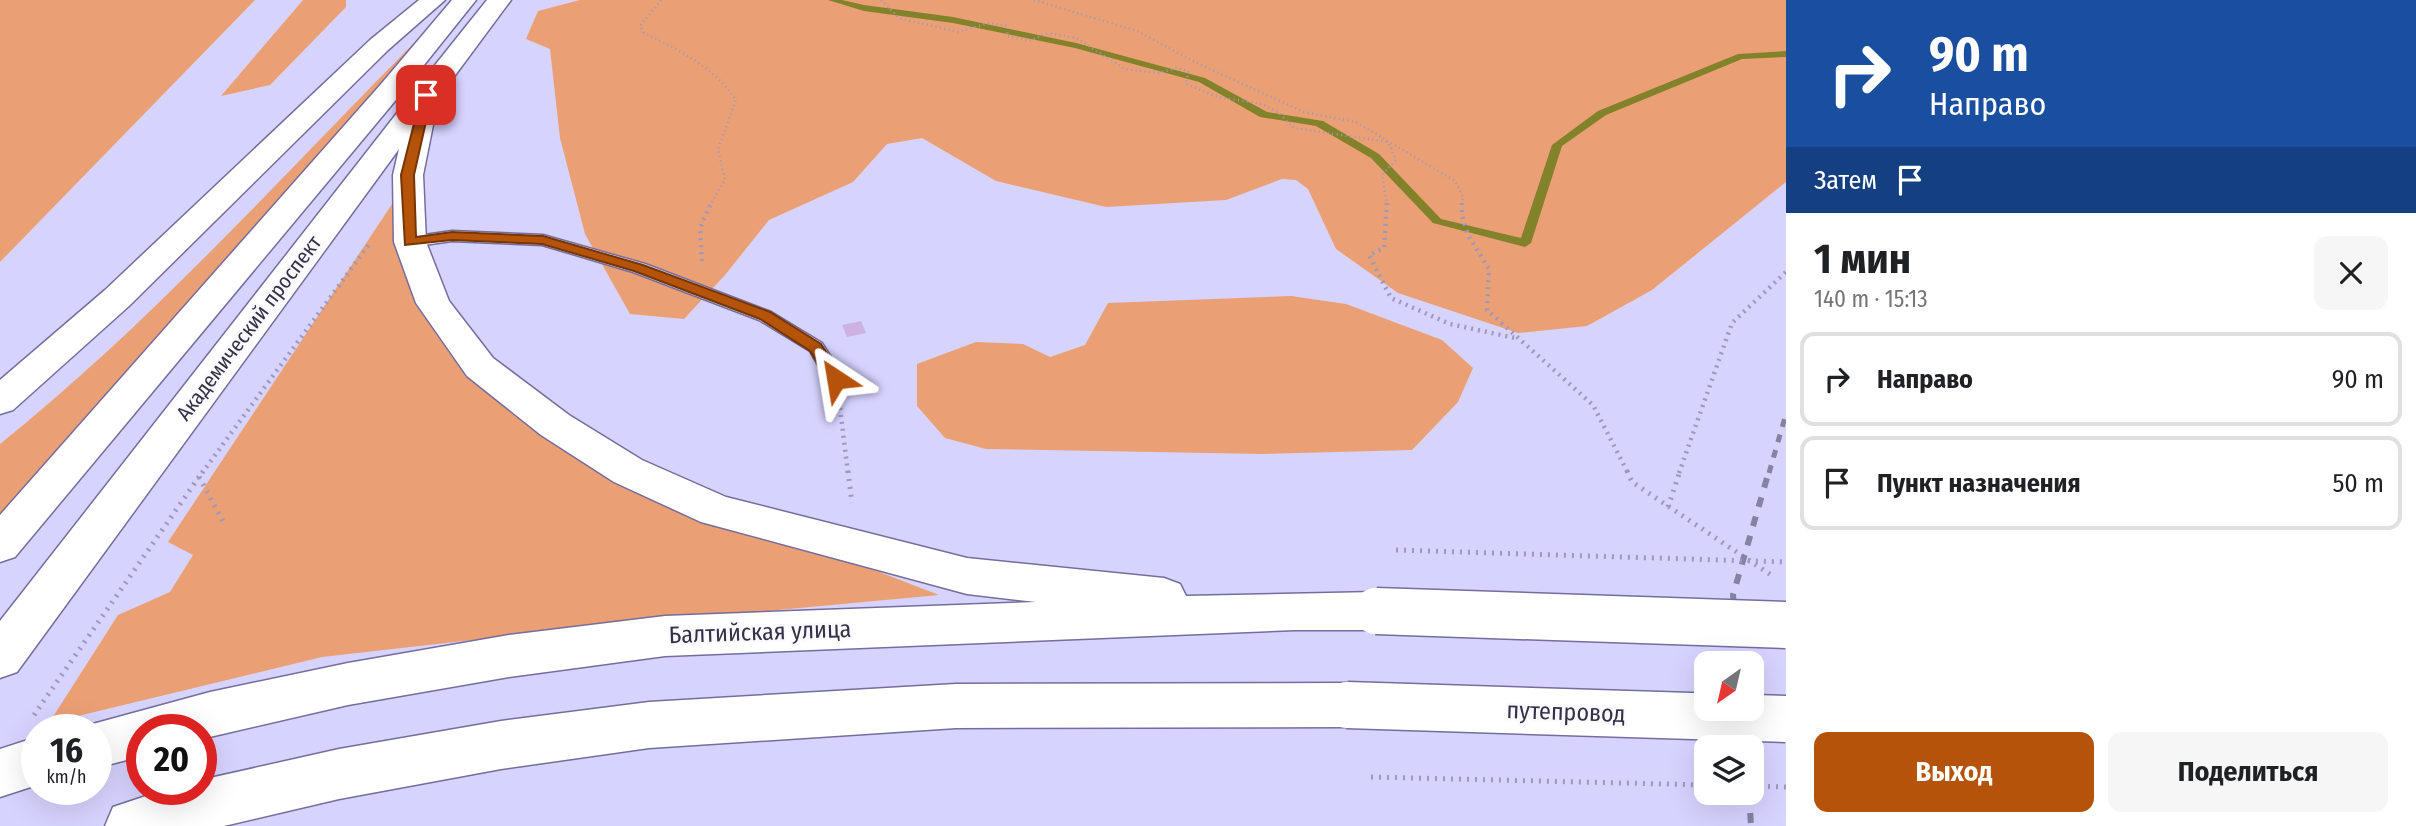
<!DOCTYPE html>
<html lang="ru">
<head>
<meta charset="utf-8">
<style>
	:root { --surface:#fff; --page:#f6f6f6; --text:#202124; --muted:#757577; --line:#e0e0e0; --accent:#b45309 }
	body { margin:0; font-family:"Fira Sans Condensed",sans-serif; background:var(--page); color:var(--text); height:100vh; display:flex; flex-direction:column; font-size:26px; white-space:nowrap }
	* { box-sizing:border-box; margin:0 }
	p { font-size:23px; color:var(--muted) }
	.icon { flex:none; width:38px; height:38px; fill:none; stroke:currentColor; stroke-width:2; stroke-linecap:round; stroke-linejoin:round }
	.map { position:relative; flex:1; overflow:hidden }
	.drawer { display:flex; flex-direction:column; background:var(--surface); width:630px }
	.drawer>* { flex:none }
	.top-card { background:#1a4fa0; color:#fff; overflow:hidden }
	.needle { width:46px; rotate:214deg }
	.tools { position:absolute; left:1694px; top:651px; display:grid; gap:14px }
	.tools a { display:grid; place-items:center; width:70px; height:70px; border-radius:14px; background:var(--surface); box-shadow:0 7px 28px #0002; font-size:35px }
	.speed { position:absolute; left:21px; top:714px; display:flex; gap:14px; font-size:35px; font-weight:700; text-align:center }
	.speed>* { display:grid; place-content:center; width:91px; height:91px; border-radius:50%; background:var(--surface); box-shadow:0 7px 28px #0002; line-height:1 }
	.speed small { font-size:18px; font-weight:400 }
	.speed .limit { border:10px solid #d22; background:#fff; color:#111 }
	.pin { position:absolute; display:grid; place-items:center; width:60px; height:60px; color:#fff; margin:-30px; border-radius:14px; box-shadow:0 4px 10px #0006 }
	.me { position:absolute; width:77px; margin:-38px; rotate:327deg; stroke-linejoin:round; filter:drop-shadow(0 0 5px #0008) }
	.turn { display:flex; align-items:center; gap:24px; height:147px; padding:0 28px; font-size:32px }
	.turn .icon { width:91px; height:91px; stroke-width:2.5 }
	.turn b { display:block; font-size:49px; line-height:60px }
	.then { display:flex; align-items:center; height:66px; padding:0 28px; background:#0003; gap:14px; font-size:26px }
	.round { display:grid; place-items:center; flex:none; width:74px; height:74px; border-radius:14px; background:var(--page) }
	.overview { display:flex; align-items:center; justify-content:space-between; height:119px; padding:0 28px }
	h1 { font-size:42px; font-weight:700; line-height:52px }
	.cta { display:flex; gap:14px; margin-top:auto; padding:14px 28px }
	.cta a { flex:1; height:80px; border-radius:14px; background:var(--accent); color:#fff; font-size:28px; font-weight:700; line-height:80px; text-align:center }
	.cta a+a { background:var(--page); color:var(--text) }
	ul { padding:0; list-style:none }
	li { display:flex; align-items:center; gap:21px; height:94px; margin:0 14px 10px; padding:0 14px; border:4px solid var(--line); border-radius:14px }
	li div { flex:1 }
	li b { display:block; font-size:26px }
	li em { font-style:normal }
	main { display:flex; flex:1; min-height:0 }
	.map>svg:first-child { display:block }
	.green { fill:#eb9f75 }
	.lines { fill:none; stroke-linecap:round; stroke-linejoin:round }
	.stream { fill:#81822a; fill-rule:evenodd }
	.building { fill:#cdb1e3 }
	.lane-casing { stroke:#746d9e; stroke-width:3 }
	.secondary-casing { stroke:#746d9e; stroke-width:3 }
	.primary-casing { stroke:#746d9e; stroke-width:3 }
	.path-far2 { stroke:#9d99bd; stroke-width:2.5; stroke-dasharray:1 3.5; stroke-linecap:butt }
	.path-far1 { stroke:#9d99bd; stroke-width:4.5; stroke-dasharray:2 5; stroke-linecap:butt }
	.path { stroke:#9d99bd; stroke-width:5; stroke-dasharray:2 6; stroke-linecap:butt }
	.lane { fill:#fff; fill-rule:evenodd }
	.secondary { fill:#fff; fill-rule:evenodd }
	.primary { fill:#fff; fill-rule:evenodd }
	.rail-far1 { stroke:#8582a2; stroke-width:5; stroke-dasharray:8 8; stroke-linecap:butt }
	.rail { stroke:#8582a2; stroke-width:6; stroke-dasharray:10 10; stroke-linecap:butt }
	.primary-bridge-casing { stroke:#746d9e; stroke-width:49; stroke-linecap:butt }
	.path-bridge { stroke:#9d99bd; stroke-width:5; stroke-dasharray:2 6; stroke-linecap:butt }
	.primary-bridge { stroke:#fff; stroke-width:46 }
	.route { fill:#b45309; stroke:#753606; stroke-width:2 }
	.labels { text-anchor:middle; dominant-baseline:central; stroke-width:5; stroke-linejoin:round; paint-order:stroke }
	.street-label { font-size:21px; fill:#343146; stroke:#f9f9fe }
	.near-street-label { font-size:24px; fill:#343146; stroke:#f9f9fe }
</style>
</head>
<body>
<main>
<div class="map">
<svg width="1786" height="826" viewBox="0 0 1786 826">
	<rect width="100%" height="100%" fill="#d7d3ff"/>
	<!-- green -->
	<path class="green" d="M0,0H255L0,262Z
		M303,0H346V7L270,85L221,96Z
		M580,0H1786V182L1652,290L1587,326L1518,333L1398,293L1336,249L1308,189L1296,180L1282,179L1226,200L1106,207L996,181L922,138L887,144L853,182L769,220L725,275L684,319L630,314L585,234L560,138L550,49L526,39L538,11Z
		M420,37L103,414L0,526V444C152,322 283,175 420,37Z
		M406,183L433,299L503,385L716,509L939,595L562,630L322,657L49,723L118,615L170,592L193,555L168,542Z
		M1291,296L1346,304L1442,340L1473,368L1458,402L1412,450L1263,454L986,449L945,438L917,406V364L976,342L1023,344L1050,357L1085,345L1108,303Z"/>
	<g class="lines">
		<!-- stream -->
		<path class="stream" d="M828,0H842L864,5L953,17L1076,43L1205,78L1267,112L1323,121L1379,154L1441,219L1521,238L1552,145L1598,111L1738,54L1786,51V57L1742,59L1606,115L1562,146L1531,243L1525,247L1433,223L1371,158L1316,126L1260,117L1199,82L1075,48L953,23L864,11Z"/>
	</g>
	<!-- building -->
	<path class="building" d="M861,321L866,333L847,337L842,325Z"/>
	<g class="lines">
		<defs>
			<path id="lane" d="M452,231L543,235L645,264L771,312L822,343L845,379L843,384H829L810,351L759,320L633,272L542,245L452,241L410,247L402,242L410,237Z"/>
			<path id="secondary" d="M452,0H476L400,95L391,97L382,95L378,89L382,83Z
				M487,0H511L436,101L426,103L416,101L413,95L416,89Z"/>
			<path id="primary" d="M419,0H445L388,50L129,306L13,410L0,414V380L105,290L370,40Z
				M391,81L400,83L404,89L400,95L15,557L0,562V515L382,83Z
				M426,87L436,89L439,95L423,175L426,242L449,301L493,358L569,415L642,460L726,497L967,558L1164,578L1180,584L1186,596L1376,592L1392,597L1399,611L1392,625L1376,630H1295L665,656L509,677L348,705L201,739V730H142V756L96,768V730L78,728L210,692L348,663L509,635L665,616L1036,602L967,594L701,522L614,482L541,435L467,376L416,303L394,242L393,175L399,149L17,672L0,678V621L408,99L416,89Z
				M1347,683L1364,689L1372,705L1364,721L1347,727L956,728L649,748L501,769L339,799L224,826H105L113,807L167,789H201V780L339,749L501,721L649,702L956,684Z
				M37,737V785L0,797V749Z"/>
		</defs>
		<!-- lane casing -->
		<use href="#lane" class="lane-casing"/>
		<!-- secondary casing -->
		<use href="#secondary" class="secondary-casing"/>
		<!-- primary casing -->
		<use href="#primary" class="primary-casing"/>
		<!-- path-far2 -->
		<path class="path-far2" d="M661,0L640,26L644,33C680,51 713,66 736,100L718,149L725,180L710,205
			M881,0L899,18L958,32L989,23L1008,26L1007,36L1029,41L1048,33L1076,38L1125,69L1159,73L1176,68L1188,71L1186,84L1218,97L1262,104L1278,112L1294,128L1388,142L1396,160L1382,175L1387,205
			M1034,0L1137,31L1197,63L1304,112L1356,122L1455,181L1463,197L1462,205"/>
		<!-- path-far1 -->
		<path class="path-far1" d="M1387,203L1384,248L1369,255L1391,298L1450,324L1515,338
			M1462,203V216L1468,235L1489,269L1487,310L1593,405L1628,473
			M702,261L700,228L711,203
			M840,408L848,473
			M202,473L370,243
			M1679,473L1732,323L1786,272"/>
		<!-- path -->
		<path class="path" d="M848,471L852,503
			M1627,471L1632,482L1771,575
			M199,477L225,525
			M1668,507L1680,471
			M34,715L203,471
			M1371,777L1706,785
			M1752,786L1786,787"/>
		<!-- lane -->
		<use href="#lane" class="lane"/>
		<!-- secondary -->
		<use href="#secondary" class="secondary"/>
		<!-- primary -->
		<use href="#primary" class="primary"/>
		<!-- rail-far1 -->
		<path class="rail-far1" d="M1769,473L1786,414"/>
		<!-- rail -->
		<path class="rail" d="M1739,663L1733,595L1769,471
			M1742,709L1745,747
			M1749,793L1751,826"/>
		<defs>
			<path id="primary-bridge" d="M1376,611L1786,625
				M1347,705L1786,719"/>
		</defs>
		<!-- primary-bridge casing -->
		<use href="#primary-bridge" class="primary-bridge-casing"/>
		<!-- path-bridge -->
		<path class="path-bridge" d="M1396,550L1786,562"/>
		<!-- primary-bridge -->
		<use href="#primary-bridge" class="primary-bridge"/>
	</g>
	<!-- route -->
	<path class="route" d="M422,92L432,95L414,175L416,237L452,232L543,236L643,265L770,312L821,344L844,379L841,383H830L810,351L760,319L634,271L542,244L452,240L405,245L401,175Z"/>
	<g class="labels">
		<!-- street labels -->
		<g class="street-label">
			<text transform="translate(249 328) rotate(-53)">Академический проспект</text>
		</g>
		<!-- near-street labels -->
		<g class="near-street-label">
			<text transform="translate(760 632) rotate(-2)">Балтийская улица</text>
			<text transform="translate(1566 712) rotate(2)">путепровод</text>
		</g>
	</g>
</svg>
<div class="tools">
<a><svg class="needle" viewBox="-14 -14 28 28"><path d="M0-13l5 13h-10z" fill="#e53935"/><path d="M0 13l5-13h-10z" fill="#757577"/></svg></a>
<a><svg class="icon" aria-label="layers" viewBox="0 0 24 24"><path d="M12 4l9 5-9 5-9-5zM3 14l9 5 9-5"/></svg></a>
</div>
<div class="speed"><div>16<small>km/h</small></div><div class="limit">20</div></div>
<div class="pin" style="left:426px;top:95px;background:#d93025"><svg class="icon" aria-label="arrive" viewBox="0 0 24 24"><path d="M6 21V4h12l-3 4 3 4H6"/></svg></div>
<svg class="me" style="left:836px;top:379px" viewBox="-20 -20 40 40"><path d="M0-17L14 15 0 8-14 15z" fill="#b45309" stroke="#fff" stroke-width="4"/></svg>
</div>
<section class="drawer">
<div class="top-card">
<div class="turn"><svg class="icon" aria-label="right" viewBox="0 0 24 24"><path d="M7 20v-9h11M14 6l5 5-5 5"/></svg><div><b>90 m</b>Направо</div></div>
<div class="then">Затем<svg class="icon" aria-label="arrive" viewBox="0 0 24 24"><path d="M6 21V4h12l-3 4 3 4H6"/></svg></div>
</div>
<div class="overview"><div><h1>1 мин</h1><p>140 m · 15:13</p></div><a class="round"><svg class="icon" aria-label="close" viewBox="0 0 24 24"><path d="M6 6l12 12M18 6L6 18"/></svg></a></div>
<ul>
<li><svg class="icon" aria-label="right" viewBox="0 0 24 24"><path d="M7 20v-9h11M14 6l5 5-5 5"/></svg><div><b>Направо</b></div><em>90 m</em></li>
<li><svg class="icon" aria-label="arrive" viewBox="0 0 24 24"><path d="M6 21V4h12l-3 4 3 4H6"/></svg><div><b>Пункт назначения</b></div><em>50 m</em></li>
</ul>
<div class="cta"><a>Выход</a><a>Поделиться</a></div>
</section>
</main>
</body>
</html>
